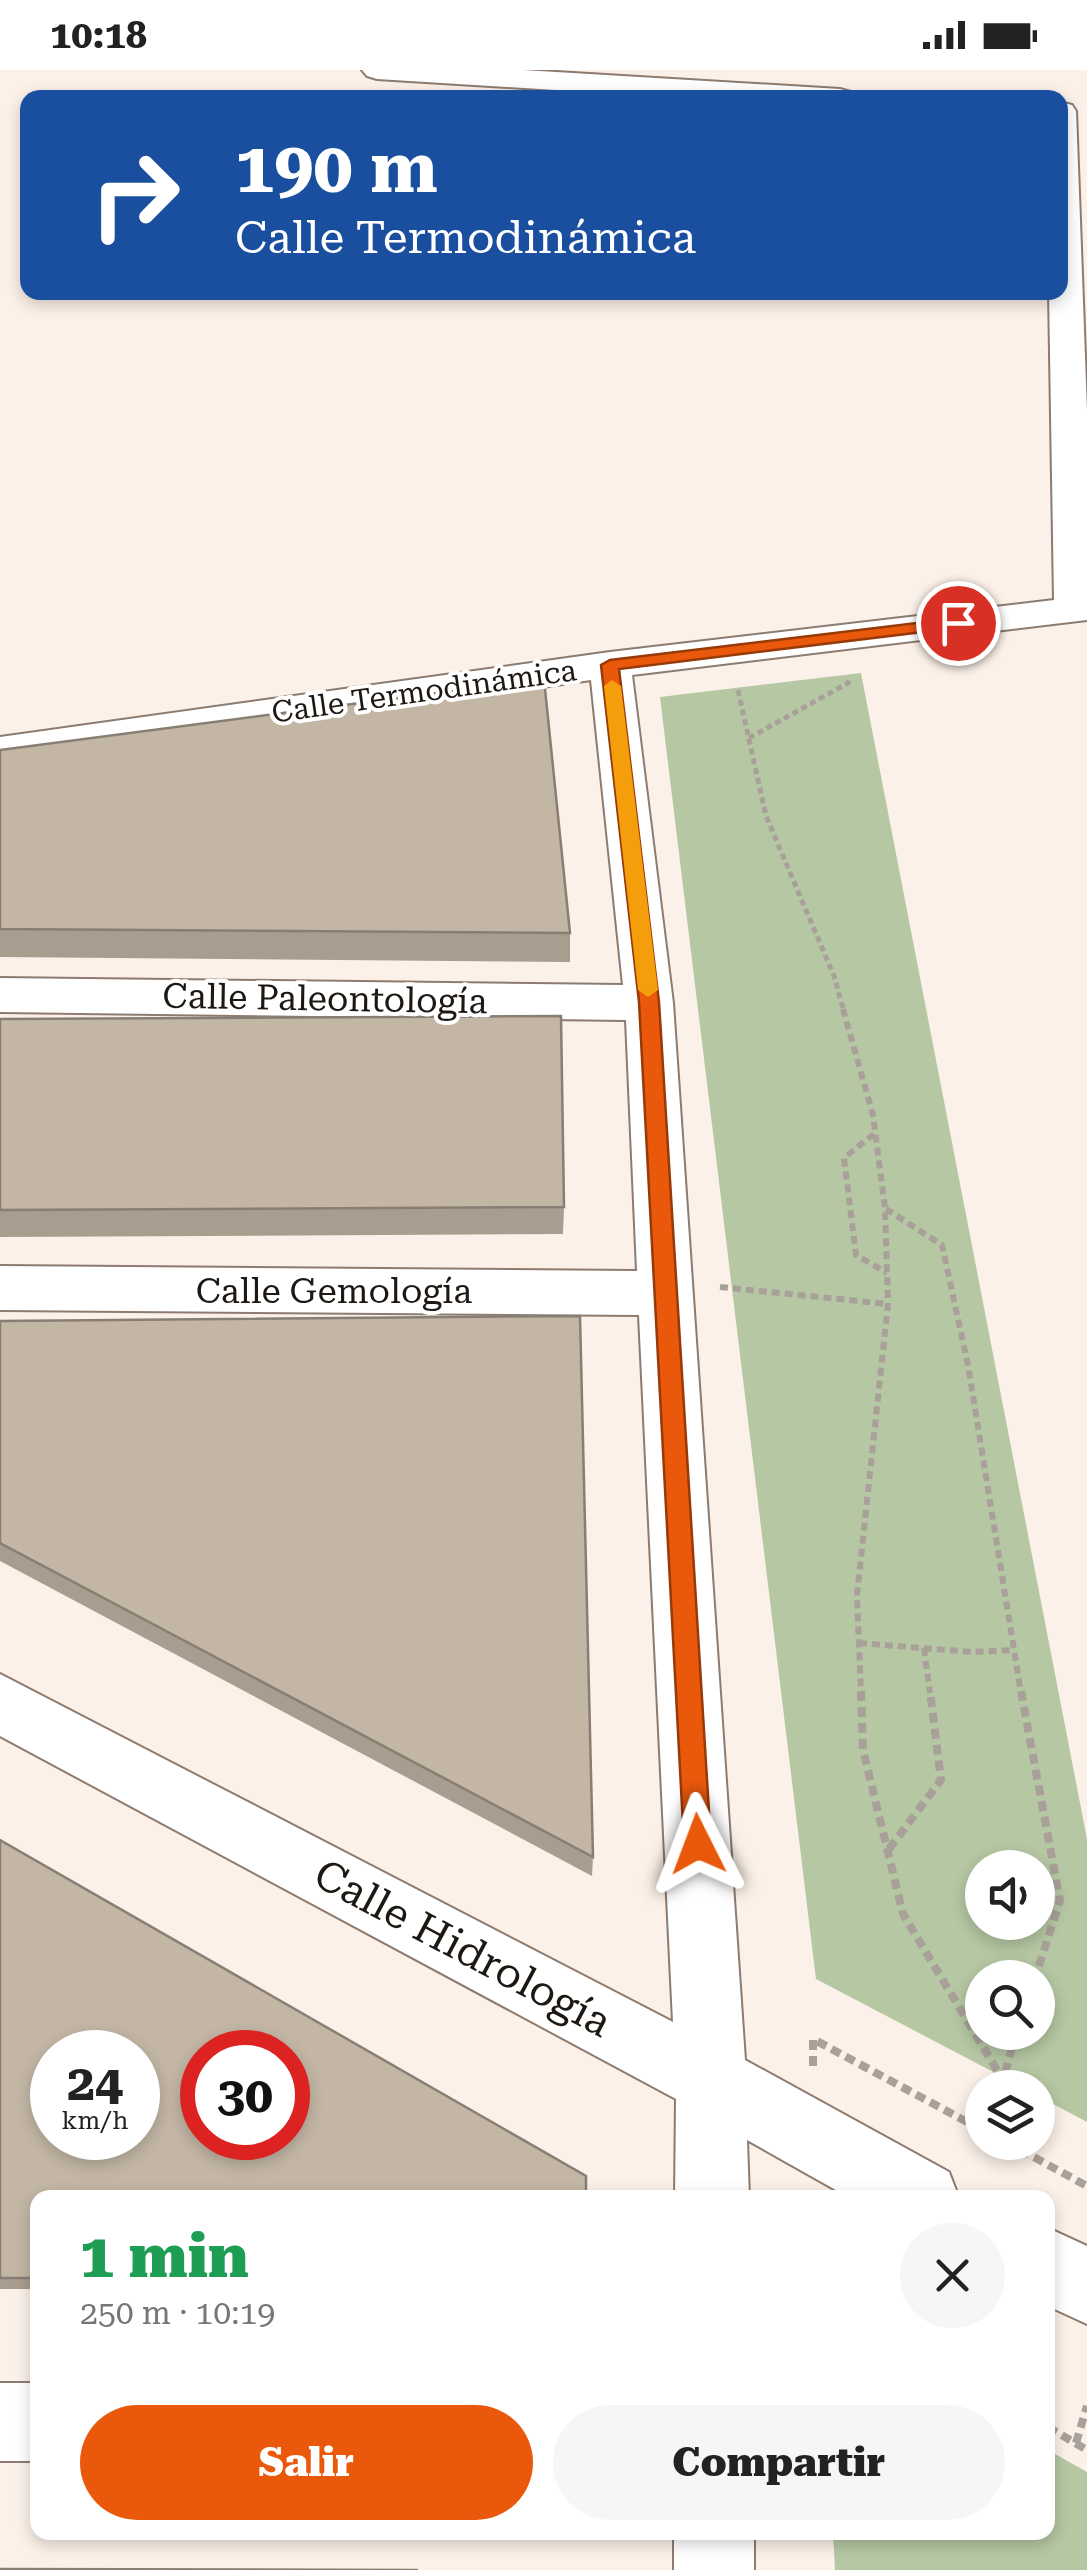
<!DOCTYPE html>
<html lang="es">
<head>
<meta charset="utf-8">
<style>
	:root { --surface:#fff; --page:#f6f6f6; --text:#222; --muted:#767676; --accent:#ea580c }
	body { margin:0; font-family:"Roboto Serif",serif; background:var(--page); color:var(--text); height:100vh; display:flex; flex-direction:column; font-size:38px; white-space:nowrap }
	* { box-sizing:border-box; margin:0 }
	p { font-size:32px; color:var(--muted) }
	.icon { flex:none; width:55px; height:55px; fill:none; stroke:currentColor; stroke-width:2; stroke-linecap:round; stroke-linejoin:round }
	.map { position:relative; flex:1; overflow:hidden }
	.drawer { position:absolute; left:30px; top:2120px; width:1025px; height:350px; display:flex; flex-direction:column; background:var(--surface); border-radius:20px; box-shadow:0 5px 15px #0003 }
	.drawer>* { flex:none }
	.hud { position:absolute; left:20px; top:20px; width:1048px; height:210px; border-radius:20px; box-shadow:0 5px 15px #0003; background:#1a4fa0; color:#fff; overflow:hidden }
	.fabs { position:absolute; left:965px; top:1780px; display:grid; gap:20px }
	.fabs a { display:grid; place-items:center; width:90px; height:90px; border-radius:50%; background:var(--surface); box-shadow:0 5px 15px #0003; font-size:50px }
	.speed { position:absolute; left:30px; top:1960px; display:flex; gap:20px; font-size:50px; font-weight:700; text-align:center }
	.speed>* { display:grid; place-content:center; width:130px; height:130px; border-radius:50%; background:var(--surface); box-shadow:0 5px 15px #0003; line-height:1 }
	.speed small { font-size:25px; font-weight:400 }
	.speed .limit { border:15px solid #d22; background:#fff; color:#111 }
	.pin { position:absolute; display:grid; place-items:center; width:85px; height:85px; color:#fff; margin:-42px; border:5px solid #fff; border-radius:50%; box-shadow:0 2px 10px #0007 }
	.me { position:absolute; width:110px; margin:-55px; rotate:357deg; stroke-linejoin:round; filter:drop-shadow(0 0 8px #0008) }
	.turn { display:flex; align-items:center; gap:35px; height:210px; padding:0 50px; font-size:45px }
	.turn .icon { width:130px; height:130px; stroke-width:2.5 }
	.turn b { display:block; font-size:70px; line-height:85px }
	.round { display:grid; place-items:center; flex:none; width:105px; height:105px; border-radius:52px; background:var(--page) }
	.overview { display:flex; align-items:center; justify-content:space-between; height:170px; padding:0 50px }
	h1 { font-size:60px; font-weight:800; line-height:75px; color:#1e9e55 }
	.action { display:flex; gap:20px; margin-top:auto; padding:20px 50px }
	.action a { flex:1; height:115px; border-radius:60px; background:var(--accent); color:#fff; font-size:40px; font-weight:800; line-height:115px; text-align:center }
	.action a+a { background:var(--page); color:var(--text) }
	.status { display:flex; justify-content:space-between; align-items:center; height:70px; padding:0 50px; background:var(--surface); direction:ltr }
	.status svg { height:28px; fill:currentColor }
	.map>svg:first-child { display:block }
	.green { fill:#b5c7a3; fill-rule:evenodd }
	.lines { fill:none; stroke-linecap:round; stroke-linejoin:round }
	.minor-casing { stroke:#8d7b6f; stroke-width:4 }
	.path-far2 { stroke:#a9a099; stroke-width:5; stroke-dasharray:6 4; stroke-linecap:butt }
	.path-far1 { stroke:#a9a099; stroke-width:6; stroke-dasharray:8 5; stroke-linecap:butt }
	.path { stroke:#a9a099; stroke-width:8; stroke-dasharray:10 6; stroke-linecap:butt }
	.minor { fill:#fff; fill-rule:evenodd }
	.wall { fill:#a89d8e }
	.building { fill:#c3b6a5; stroke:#887f74; stroke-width:2.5; fill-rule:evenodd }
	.route { fill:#ea580c; stroke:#983908; stroke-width:2.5 }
	.slow { fill:#f59e0b }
	.labels { text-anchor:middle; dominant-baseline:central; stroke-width:8; stroke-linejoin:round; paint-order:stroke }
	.far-street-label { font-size:30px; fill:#1e1813; stroke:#fff }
	.street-label { font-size:35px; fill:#1e1813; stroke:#fff }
	.near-street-label { font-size:42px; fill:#1e1813; stroke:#fff }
</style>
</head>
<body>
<div class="status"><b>10:18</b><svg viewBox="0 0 49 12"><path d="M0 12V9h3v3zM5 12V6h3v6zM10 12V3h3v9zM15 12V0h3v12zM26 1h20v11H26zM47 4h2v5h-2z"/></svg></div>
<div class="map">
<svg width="1087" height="2500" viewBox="0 0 1087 2500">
	<rect width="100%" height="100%" fill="#fcf1e8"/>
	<!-- green -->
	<path class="green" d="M861,603L1087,1769V2052L1038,2026V2018L1022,2017L816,1909L660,627ZM982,1798H1038V1852H982ZM982,1908H1038V1962H982Z
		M1048,2380L1087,2402V2500H835L833,2463L1048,2462Z"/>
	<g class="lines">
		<defs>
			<path id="minor" d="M362,0H523L840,19L851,22L855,28H684L377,9L367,6Z
				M1060,32L1072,35L1076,41L1087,341V550L632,605L673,933L745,1990L949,2102L959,2128H850L747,2070L749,2128H675L676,2029L0,1666V1604L673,1952L639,1245L0,1240V1196L637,1201L626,950L0,942V908L623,915L591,610L0,695V667L610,582L1054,530L1049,222H1060Z
				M1048,2158L1087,2176V2254L1048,2236Z
				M0,2313H38V2391H0Z
				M674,2462H754V2500H674Z"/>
		</defs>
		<!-- minor casing -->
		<use href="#minor" class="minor-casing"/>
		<!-- path-far2 -->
		<path class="path-far2" d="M738,620L766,746L834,906L844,942
			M749,668L848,613L850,608"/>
		<!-- path-far1 -->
		<path class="path-far1" d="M843,939L873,1045L885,1138L888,1234L857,1525L861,1623
			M874,1064L844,1088L856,1185L887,1203
			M886,1139L942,1175L968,1295L1021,1623
			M720,1217L888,1234
			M859,1573L973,1582L1013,1580
			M924,1578L930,1623"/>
		<!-- path -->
		<path class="path" d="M861,1621L863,1680L903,1844L1001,2007
			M1021,1621L1060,1831L1035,1908
			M889,1779L941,1710L930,1621
			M813,1996V1969L982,2060
			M1001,2018L1016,1962
			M1006,2072L1087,2116
			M1048,2357L1087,2380
			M1076,2373L1087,2336"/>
		<!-- minor -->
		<use href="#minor" class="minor"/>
	</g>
	<!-- wall -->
	<path class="wall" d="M0,680L570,863V892L0,887Z
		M0,949L564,1137L563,1164L0,1167Z
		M0,1251L593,1787L592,1806L0,1491Z
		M0,1770L38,2128V2219H0Z"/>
	<!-- building -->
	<path class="building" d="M544,609L570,863L0,859V680Z
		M561,946L564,1137L0,1140V949Z
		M580,1246L593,1787L0,1473V1251Z
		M0,1770L586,2106V2128H38V2208H0ZM52,1982H138V2068H52ZM202,1982H288V2068H202Z
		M0,2499L418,2500H0Z"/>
	<!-- route -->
	<path class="route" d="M958,548L967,553L964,557L619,599L659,932L711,1774L707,1783L698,1787L688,1783L684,1774L639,932L601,595L610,590Z"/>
	<!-- slow -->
	<path class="slow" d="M612,610L621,616L658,920L648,927L638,920L604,616Z"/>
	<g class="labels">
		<!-- far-street labels -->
		<g class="far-street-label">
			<text transform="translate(424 621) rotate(-8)">Calle Termodinámica</text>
		</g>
		<!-- street labels -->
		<g class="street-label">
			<text transform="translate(325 929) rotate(1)">Calle Paleontología</text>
			<text x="334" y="1221">Calle Gemología</text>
		</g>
		<!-- near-street labels -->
		<g class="near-street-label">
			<text transform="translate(463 1878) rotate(28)">Calle Hidrología</text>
		</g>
	</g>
</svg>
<div class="fabs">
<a><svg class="icon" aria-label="sound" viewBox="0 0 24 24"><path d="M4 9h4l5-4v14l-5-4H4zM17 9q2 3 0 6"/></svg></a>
<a><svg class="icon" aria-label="search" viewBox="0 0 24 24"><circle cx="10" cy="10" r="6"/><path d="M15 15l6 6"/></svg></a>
<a><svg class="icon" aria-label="layers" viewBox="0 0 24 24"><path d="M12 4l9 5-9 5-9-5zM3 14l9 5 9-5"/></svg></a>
</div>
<div class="speed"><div>24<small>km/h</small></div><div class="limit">30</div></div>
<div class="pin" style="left:958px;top:553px;background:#d93025"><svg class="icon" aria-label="arrive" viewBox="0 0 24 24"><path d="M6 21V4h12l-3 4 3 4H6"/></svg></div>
<svg class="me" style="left:698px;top:1774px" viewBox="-20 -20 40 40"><path d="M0-17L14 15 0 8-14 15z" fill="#ea580c" stroke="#fff" stroke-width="4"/></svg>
<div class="hud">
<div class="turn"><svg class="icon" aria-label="right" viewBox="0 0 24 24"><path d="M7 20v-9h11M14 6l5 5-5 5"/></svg><div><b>190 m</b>Calle Termodinámica</div></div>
</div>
<section class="drawer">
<div class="overview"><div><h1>1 min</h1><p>250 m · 10:19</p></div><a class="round"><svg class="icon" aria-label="close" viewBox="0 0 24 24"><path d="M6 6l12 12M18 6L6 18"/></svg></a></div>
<div class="action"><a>Salir</a><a>Compartir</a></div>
</section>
</div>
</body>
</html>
